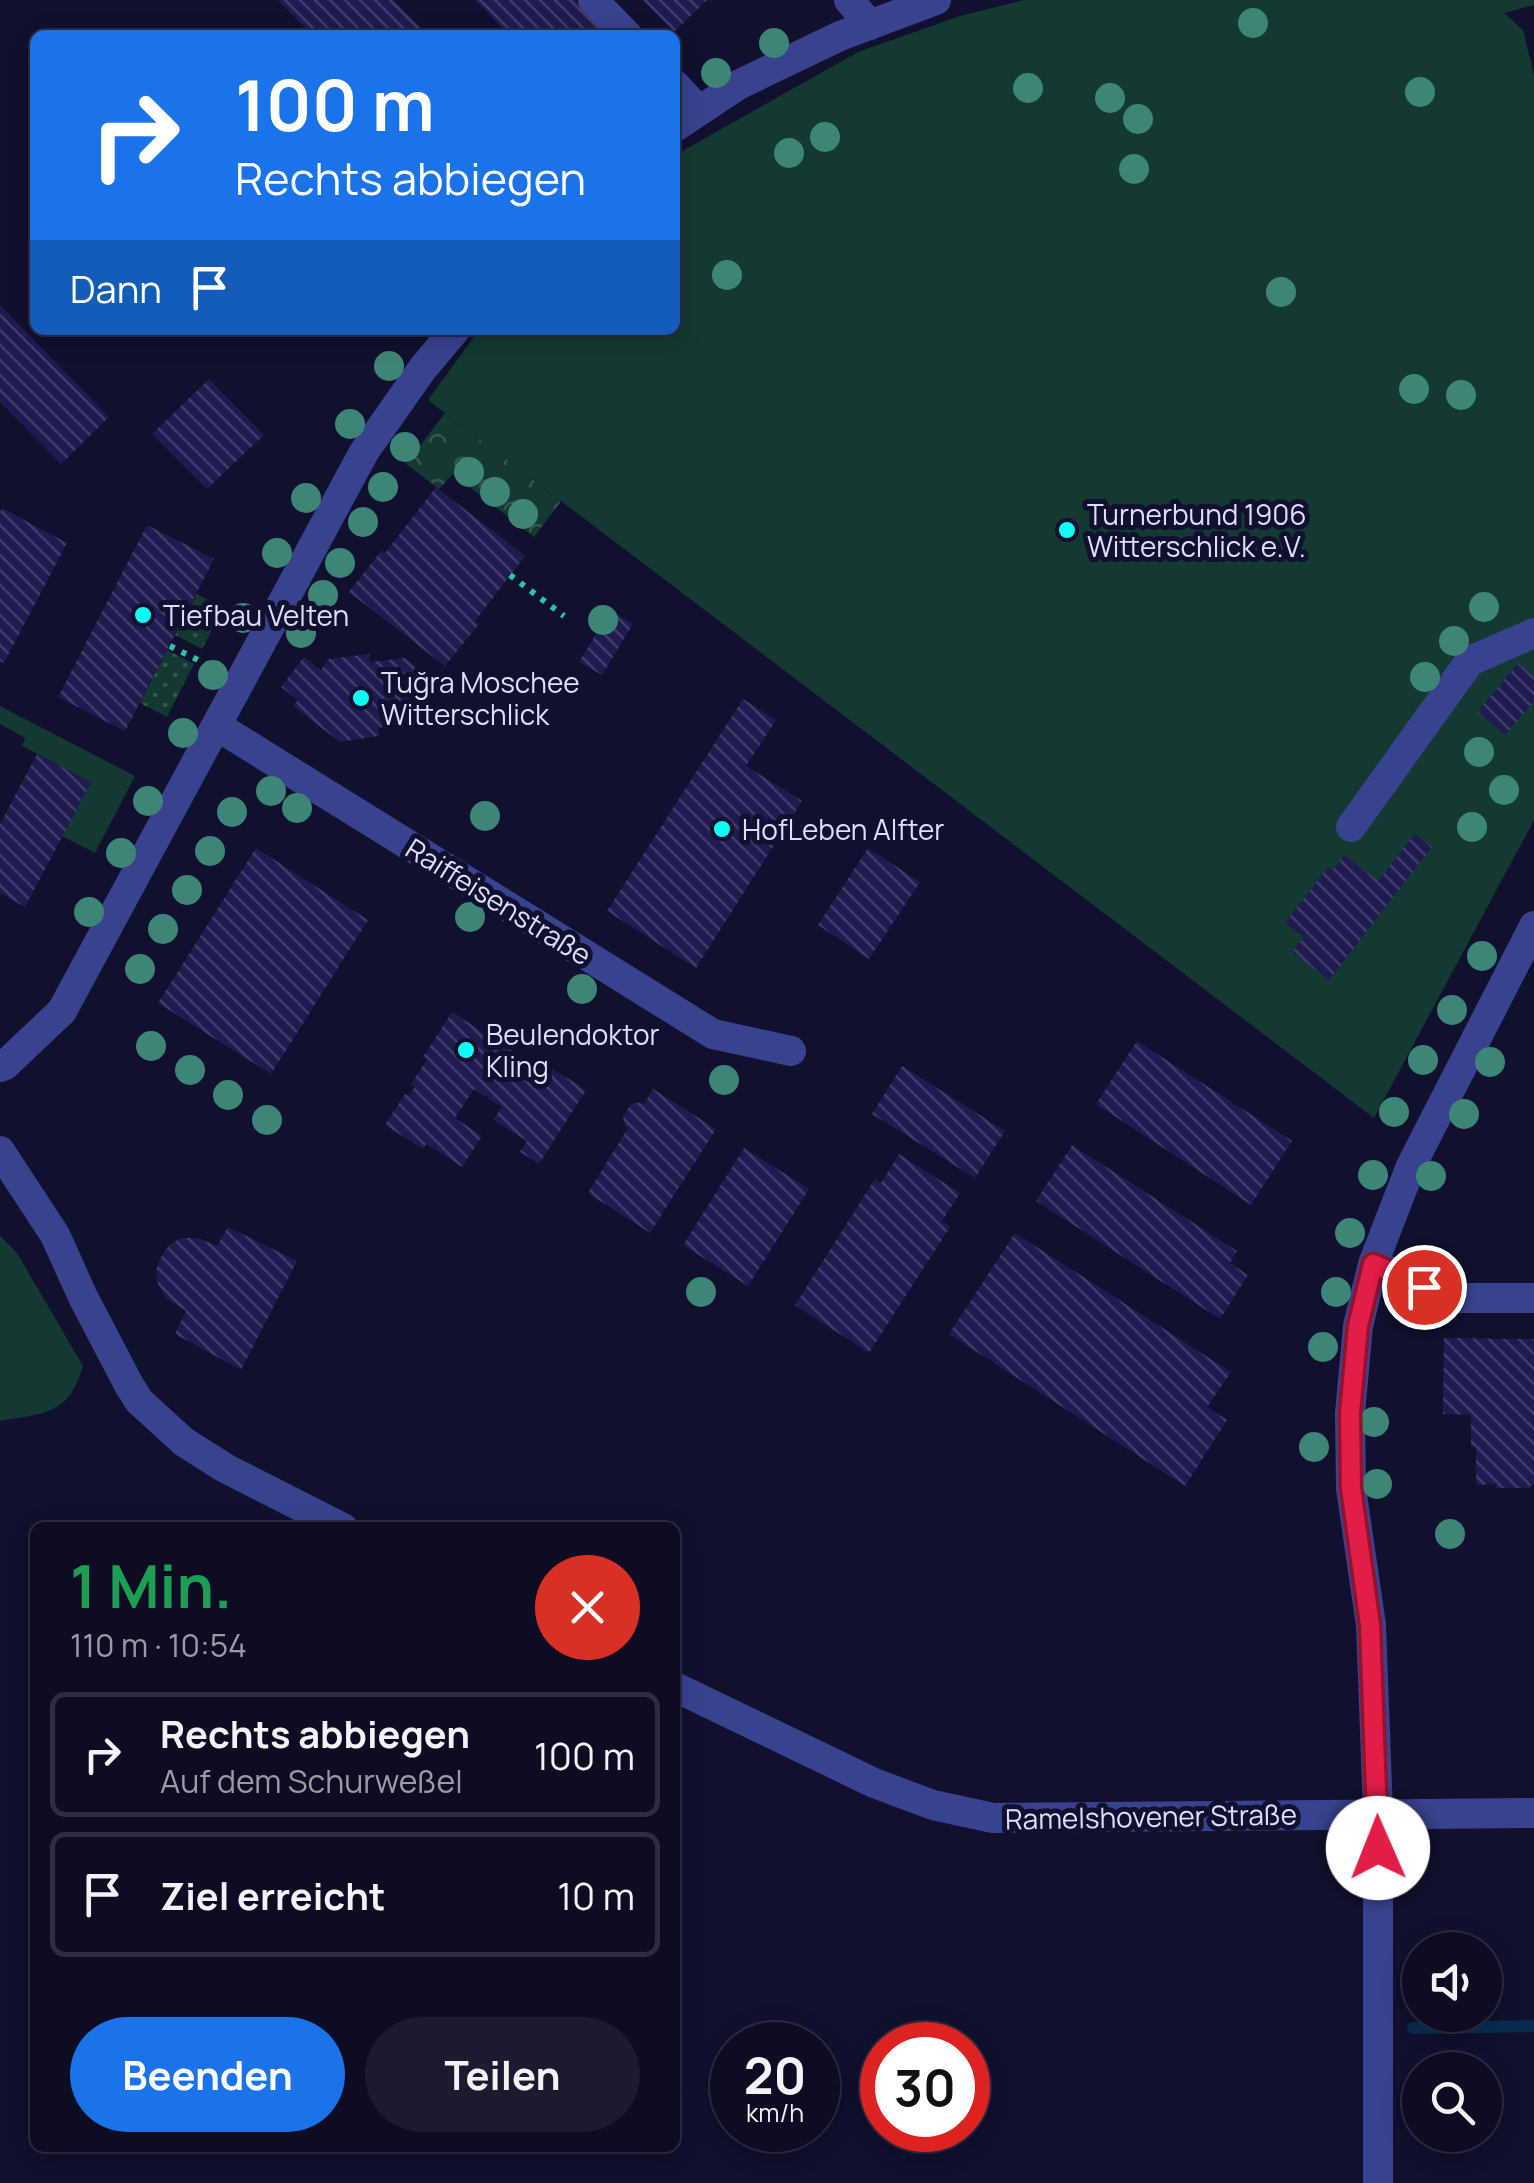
<!DOCTYPE html>
<html lang="de">
<head>
<meta charset="utf-8">
<style>
	:root { --surface:#0d0c22; --page:#1b1a2f; --text:#f1f3f6; --muted:#9a9ba5; --line:#2d2c40; --accent:#1a73e8 }
	body { margin:0; font-family:Manrope,sans-serif; background:var(--page); color:var(--text); height:100vh; display:flex; flex-direction:column; font-size:38px; white-space:nowrap }
	* { box-sizing:border-box; margin:0 }
	p { font-size:32px; color:var(--muted) }
	.icon { flex:none; width:55px; height:55px; fill:none; stroke:currentColor; stroke-width:2; stroke-linecap:round; stroke-linejoin:round }
	.map { position:relative; flex:1; overflow:hidden }
	.sheet { position:absolute; left:30px; top:1522px; width:650px; height:630px; display:flex; flex-direction:column; background:var(--surface); border-radius:15px; box-shadow:0 5px 25px #0003,0 0 0 2px var(--line) }
	.sheet>* { flex:none }
	.banner { position:absolute; left:30px; top:30px; width:650px; height:305px; border-radius:15px; box-shadow:0 5px 25px #0003,0 0 0 2px var(--line); background:#1a73e8; color:#fff; overflow:hidden }
	.buttons { position:absolute; left:1402px; top:1932px; display:grid; gap:20px }
	.buttons a { display:grid; place-items:center; width:100px; height:100px; border-radius:50%; background:var(--surface); box-shadow:0 5px 25px #0003,0 0 0 2px var(--line); font-size:50px }
	.speed { position:absolute; left:710px; top:2022px; display:flex; gap:20px; font-size:50px; font-weight:700; text-align:center }
	.speed>* { display:grid; place-content:center; width:130px; height:130px; border-radius:50%; background:var(--surface); box-shadow:0 5px 25px #0003,0 0 0 2px var(--line); line-height:1 }
	.speed small { font-size:25px; font-weight:400 }
	.speed .limit { border:15px solid #d22; background:#fff; color:#111 }
	.pin { position:absolute; display:grid; place-items:center; width:85px; height:85px; color:#fff; margin:-42px; border:5px solid #fff; border-radius:50%; box-shadow:0 2px 10px #0007 }
	.me { position:absolute; width:110px; margin:-55px; rotate:359deg; stroke-linejoin:round; filter:drop-shadow(0 0 8px #0008) }
	.turn { display:flex; align-items:center; gap:35px; height:210px; padding:0 40px; font-size:45px }
	.turn .icon { width:130px; height:130px; stroke-width:2.5 }
	.turn b { display:block; font-size:70px; line-height:85px }
	.then { display:flex; align-items:center; height:95px; padding:0 40px; background:#0003; gap:20px; font-size:38px }
	.round { display:grid; place-items:center; flex:none; width:105px; height:105px; border-radius:52px; background:var(--page) }
	.overview { display:flex; align-items:center; justify-content:space-between; height:170px; padding:0 40px }
	h1 { font-size:60px; font-weight:700; line-height:75px; color:#1e9e55 }
	.action { display:flex; gap:20px; margin-top:auto; padding:20px 40px }
	.action a { flex:1; height:115px; border-radius:60px; background:var(--accent); color:#fff; font-size:40px; font-weight:700; line-height:115px; text-align:center }
	.action a+a { background:var(--page); color:var(--text) }
	ul { padding:0; list-style:none }
	li { display:flex; align-items:center; gap:30px; height:125px; margin:0 20px 15px; padding:0 20px; border:5px solid var(--line); border-radius:15px }
	li div { flex:1 }
	li b { display:block; font-size:38px }
	li em { font-style:normal }
	.map>svg:first-child { display:block }
	.grass { fill:#133932 }
	.park { fill:url(#park-crowns) }
	.garden { fill:url(#garden-dots) }
	.lines { fill:none; stroke-linecap:round; stroke-linejoin:round }
	.stream { stroke:#082c4f; stroke-width:12 }
	.building { fill:url(#building-back-hatch) }
	.path { stroke:#2ac6a7; stroke-width:6; stroke-dasharray:5 8; stroke-linecap:butt }
	.minor { stroke:#39428f; stroke-width:30 }
	.tree { fill:#3d8677 }
	.route-casing { stroke:#92132f; stroke-width:25 }
	.route { stroke:#e11d48; stroke-width:18 }
	.poi-dot { fill:#0afff6; stroke:#11102e; stroke-width:4 }
	.labels { text-anchor:middle; dominant-baseline:central; stroke-width:10; stroke-linejoin:round; paint-order:stroke }
	.poi-label { font-size:28px; fill:#dedeff; stroke:#11102e; text-anchor:start }
	.street-label { font-size:28px; fill:#dedeff; stroke:#11102e }
</style>
</head>
<body>
<div class="map">
<svg width="1534" height="2183" viewBox="0 0 1534 2183">
	<defs>
		<pattern id="park-crowns" width="20" height="18" patternUnits="userSpaceOnUse" patternTransform="scale(2.5)"><rect width="20" height="18" fill="#133932"/><path d="M2 6a3 3 0 1 1 6 0M12 15a3 3 0 1 1 6 0" fill="none" stroke="#355551"/></pattern>
		<pattern id="garden-dots" width="8" height="8" patternUnits="userSpaceOnUse" patternTransform="scale(2.5)"><rect width="8" height="8" fill="#133932"/><path d="M2 2h.1M6 6h.1" fill="none" stroke="#355551" stroke-width="1.8" stroke-linecap="round"/></pattern>
		<pattern id="building-back-hatch" width="6" height="6" patternUnits="userSpaceOnUse" patternTransform="scale(2.5)"><rect width="6" height="6" fill="#1f1b50"/><path d="M-1 5l2 2M0 0l6 6M5-1l2 2" fill="none" stroke="#3f3c6a"/></pattern>
	</defs>
	<rect width="100%" height="100%" fill="#11102e"/>
	<!-- grass -->
	<path class="grass" d="M1024,0H1534V5L1504,13L1523,30L1534,75V820L1374,1118L428,400L479,330H675V155L858,52L960,16Z
		M0,706L135,776L95,853L62,836L91,782L22,746L25,738L0,724Z
		M0,1236L17,1253L83,1366C69,1415 45,1413 0,1421Z"/>
	<!-- park -->
	<path class="park" d="M445,413L561,501L534,537L453,474L439,489L406,464Z"/>
	<!-- garden -->
	<path class="garden" d="M197,594L223,608L202,649L175,635Z
		M167,650L194,664L167,717L140,703Z"/>
	<g class="lines">
		<!-- stream -->
		<path class="stream" d="M1413,2028L1534,2026"/>
	</g>
	<!-- building -->
	<path class="building" d="M278,0H393L428,35H312Z
		M475,0H575L609,35H509Z
		M643,0H707L674,32Z
		M0,305L109,417L61,464L0,402Z
		M209,379L264,435L207,489L152,434Z
		M436,487L525,556L475,621L479,624L445,666L349,592L382,550L385,553Z
		M2,508L67,543L4,663L0,661V512Z
		M147,525L214,559L125,731L58,697Z
		M611,610L633,624L602,675L579,662Z
		M369,654L370,662L405,658L419,669L421,683L427,682L428,695H423L425,709L414,723L378,728L379,736L340,742L293,706L298,700L281,687L304,657L321,670L329,659Z
		M1518,663L1534,677V701L1505,735L1477,712Z
		M743,699L776,720L746,766L802,801L696,968L607,911Z
		M37,754L91,782L25,907L0,893V824Z
		M1415,833L1432,847L1329,980L1292,952L1304,937L1285,923L1328,867L1333,870L1344,855L1378,881Z
		M256,848L368,920L271,1074L158,1003Z
		M868,848L920,882L869,959L818,925Z
		M452,1012L531,1063L534,1057L586,1090L539,1164L520,1152L527,1141L493,1120L502,1107L474,1089L455,1118L482,1136L462,1167L426,1144L423,1149L385,1125L405,1094L409,1096L415,1086L411,1084L427,1059L423,1057Z
		M1137,1041L1292,1141L1251,1205L1096,1104Z
		M902,1066L1005,1131L975,1178L872,1114Z
		M653,1089L716,1129L650,1233L588,1193L628,1128L625,1126L623,1116L631,1104L641,1102L644,1104Z
		M1072,1145L1237,1251L1230,1263L1248,1275L1220,1319L1036,1201Z
		M744,1148L809,1189L748,1286L683,1245Z
		M899,1154L960,1193L942,1221L950,1227L869,1353L795,1305L875,1179L881,1183Z
		M228,1227L297,1261L241,1370L175,1334L186,1311L166,1298L158,1284L156,1270L160,1259L169,1245L181,1238H198L217,1246Z
		M1015,1233L1231,1372L1207,1407L1227,1420L1185,1486L949,1334Z
		M1444,1338L1534,1339V1485H1531L1530,1488H1496V1484L1476,1485V1447H1471V1415L1443,1414Z"/>
	<g class="lines">
		<!-- path -->
		<path class="path" d="M510,575L564,616
			M170,646L208,665"/>
		<!-- minor -->
		<path class="minor" d="M593,0L627,35
			M849,0L870,25
			M675,85L699,111
			M675,127L738,85L840,36L936,0
			M217,726L713,1034L791,1051
			M1351,827L1470,661L1534,633
			M0,1067L5,1065L62,1011L364,452L423,368L455,330
			M0,1151L55,1235L83,1297L129,1385L139,1401L184,1442L225,1468L343,1528
			M1373,1264L1449,1298H1534
			M675,1687L874,1783L933,1805L993,1818L1534,1813
			M1378,2183V1813L1371,1625L1351,1488L1350,1413L1358,1326L1373,1264L1411,1166L1534,926"/>
	</g>
	<!-- trees -->
	<g class="tree">
		<circle cx="1253" cy="23" r="15"/>
		<circle cx="774" cy="43" r="15"/>
		<circle cx="716" cy="73" r="15"/>
		<circle cx="1028" cy="88" r="15"/>
		<circle cx="1420" cy="92" r="15"/>
		<circle cx="1110" cy="98" r="15"/>
		<circle cx="1138" cy="119" r="15"/>
		<circle cx="825" cy="137" r="15"/>
		<circle cx="789" cy="153" r="15"/>
		<circle cx="1134" cy="169" r="15"/>
		<circle cx="727" cy="275" r="15"/>
		<circle cx="1281" cy="292" r="15"/>
		<circle cx="389" cy="366" r="15"/>
		<circle cx="1414" cy="389" r="15"/>
		<circle cx="1461" cy="395" r="15"/>
		<circle cx="350" cy="424" r="15"/>
		<circle cx="405" cy="447" r="15"/>
		<circle cx="469" cy="472" r="15"/>
		<circle cx="383" cy="487" r="15"/>
		<circle cx="495" cy="492" r="15"/>
		<circle cx="306" cy="498" r="15"/>
		<circle cx="523" cy="514" r="15"/>
		<circle cx="363" cy="522" r="15"/>
		<circle cx="277" cy="553" r="15"/>
		<circle cx="340" cy="563" r="15"/>
		<circle cx="323" cy="595" r="15"/>
		<circle cx="1484" cy="607" r="15"/>
		<circle cx="243" cy="618" r="15"/>
		<circle cx="603" cy="620" r="15"/>
		<circle cx="301" cy="633" r="15"/>
		<circle cx="1454" cy="641" r="15"/>
		<circle cx="213" cy="675" r="15"/>
		<circle cx="1425" cy="677" r="15"/>
		<circle cx="183" cy="733" r="15"/>
		<circle cx="1479" cy="752" r="15"/>
		<circle cx="1504" cy="790" r="15"/>
		<circle cx="271" cy="791" r="15"/>
		<circle cx="148" cy="801" r="15"/>
		<circle cx="297" cy="808" r="15"/>
		<circle cx="232" cy="812" r="15"/>
		<circle cx="485" cy="816" r="15"/>
		<circle cx="1472" cy="827" r="15"/>
		<circle cx="210" cy="851" r="15"/>
		<circle cx="121" cy="853" r="15"/>
		<circle cx="187" cy="890" r="15"/>
		<circle cx="89" cy="912" r="15"/>
		<circle cx="470" cy="917" r="15"/>
		<circle cx="163" cy="929" r="15"/>
		<circle cx="1482" cy="956" r="15"/>
		<circle cx="140" cy="969" r="15"/>
		<circle cx="582" cy="989" r="15"/>
		<circle cx="1452" cy="1010" r="15"/>
		<circle cx="151" cy="1046" r="15"/>
		<circle cx="1423" cy="1060" r="15"/>
		<circle cx="1490" cy="1062" r="15"/>
		<circle cx="190" cy="1070" r="15"/>
		<circle cx="724" cy="1080" r="15"/>
		<circle cx="228" cy="1095" r="15"/>
		<circle cx="1394" cy="1112" r="15"/>
		<circle cx="1464" cy="1114" r="15"/>
		<circle cx="267" cy="1120" r="15"/>
		<circle cx="1373" cy="1175" r="15"/>
		<circle cx="1431" cy="1176" r="15"/>
		<circle cx="1350" cy="1233" r="15"/>
		<circle cx="701" cy="1292" r="15"/>
		<circle cx="1336" cy="1292" r="15"/>
		<circle cx="1323" cy="1347" r="15"/>
		<circle cx="1374" cy="1422" r="15"/>
		<circle cx="1314" cy="1447" r="15"/>
		<circle cx="1377" cy="1484" r="15"/>
		<circle cx="1450" cy="1534" r="15"/>
	</g>
	<g class="lines">
		<defs>
			<path id="route" d="M1378,1848L1370,1625L1351,1488L1350,1413L1358,1326L1373,1264L1424,1287"/>
		</defs>
		<!-- route casing -->
		<use href="#route" class="route-casing"/>
		<!-- route -->
		<use href="#route" class="route"/>
	</g>
	<!-- markers -->
	<g class="poi-dot">
		<circle cx="1067" cy="530" r="10"/>
		<circle cx="143" cy="615" r="10"/>
		<circle cx="361" cy="698" r="10"/>
		<circle cx="722" cy="829" r="10"/>
		<circle cx="466" cy="1050" r="10"/>
	</g>
	<g class="labels">
		<!-- poi labels -->
		<g class="poi-label">
			<text x="1087" y="514">Turnerbund 1906<tspan x="1087" dy="32">Witterschlick e.V.</tspan></text>
			<text x="163" y="615">Tiefbau Velten</text>
			<text x="381" y="682">Tuğra Moschee<tspan x="381" dy="32">Witterschlick</tspan></text>
			<text x="742" y="829">HofLeben Alfter</text>
			<text x="486" y="1034">Beulendoktor<tspan x="486" dy="32">Kling</tspan></text>
		</g>
		<!-- street labels -->
		<g class="street-label">
			<text transform="translate(499 901) rotate(32)">Raiffeisenstraße</text>
			<text transform="translate(1151 1816) rotate(-1)">Ramelshovener Straße</text>
		</g>
	</g>
</svg>
<div class="buttons">
<a><svg class="icon" aria-label="sound" viewBox="0 0 24 24"><path d="M4 9h4l5-4v14l-5-4H4zM17 9q2 3 0 6"/></svg></a>
<a><svg class="icon" aria-label="search" viewBox="0 0 24 24"><circle cx="10" cy="10" r="6"/><path d="M15 15l6 6"/></svg></a>
</div>
<div class="speed"><div>20<small>km/h</small></div><div class="limit">30</div></div>
<div class="pin" style="left:1424px;top:1287px;background:#d93025"><svg class="icon" aria-label="arrive" viewBox="0 0 24 24"><path d="M6 21V4h12l-3 4 3 4H6"/></svg></div>
<svg class="me" style="left:1378px;top:1848px" viewBox="-20 -20 40 40"><circle r="19" fill="#fff"/><path d="M0-13L10 11 0 6-10 11z" fill="#e11d48"/></svg>
<div class="banner">
<div class="turn"><svg class="icon" aria-label="right" viewBox="0 0 24 24"><path d="M7 20v-9h11M14 6l5 5-5 5"/></svg><div><b>100 m</b>Rechts abbiegen</div></div>
<div class="then">Dann<svg class="icon" aria-label="arrive" viewBox="0 0 24 24"><path d="M6 21V4h12l-3 4 3 4H6"/></svg></div>
</div>
<section class="sheet">
<div class="overview"><div><h1>1 Min.</h1><p>110 m · 10:54</p></div><a class="round" style="background:#d93025;color:#fff"><svg class="icon" aria-label="close" viewBox="0 0 24 24"><path d="M6 6l12 12M18 6L6 18"/></svg></a></div>
<ul>
<li><svg class="icon" aria-label="right" viewBox="0 0 24 24"><path d="M7 20v-9h11M14 6l5 5-5 5"/></svg><div><b>Rechts abbiegen</b><p>Auf dem Schurweßel</p></div><em>100 m</em></li>
<li><svg class="icon" aria-label="arrive" viewBox="0 0 24 24"><path d="M6 21V4h12l-3 4 3 4H6"/></svg><div><b>Ziel erreicht</b></div><em>10 m</em></li>
</ul>
<div class="action"><a>Beenden</a><a>Teilen</a></div>
</section>
</div>
</body>
</html>
